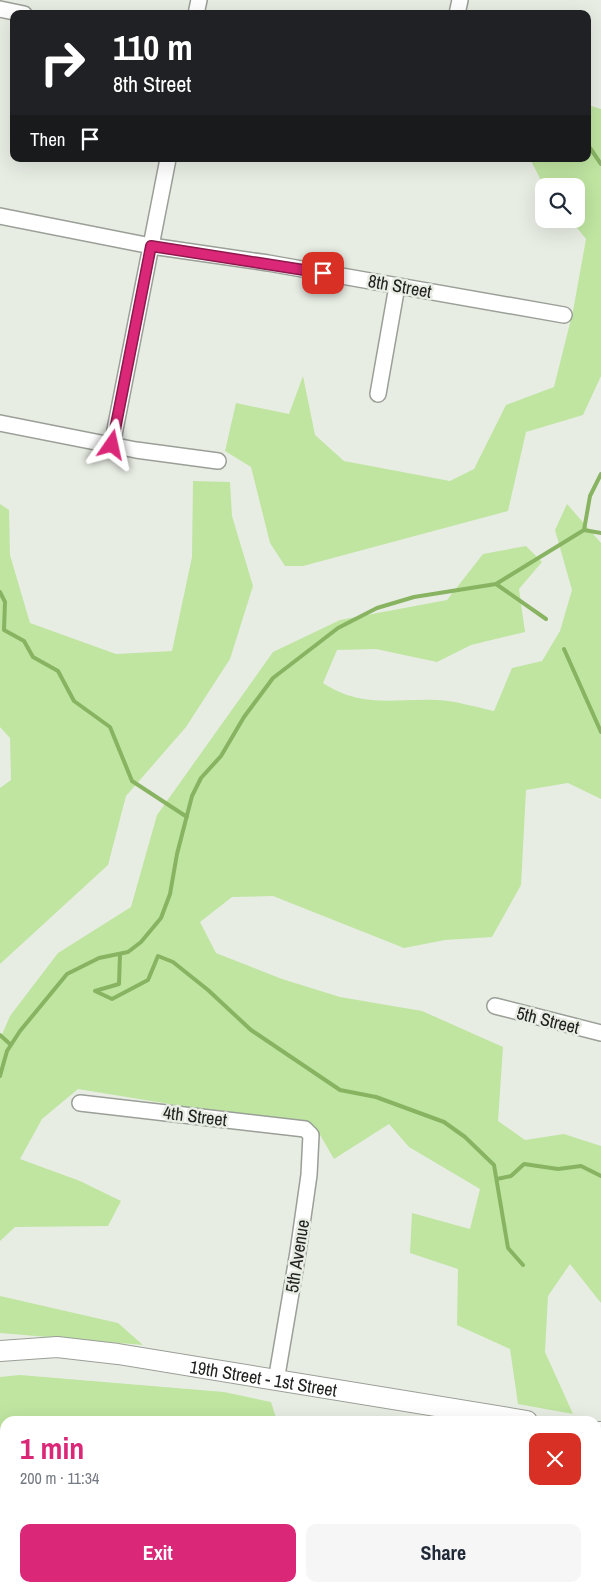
<!DOCTYPE html>
<html lang="en">
<head>
<meta charset="utf-8">
<style>
	:root { --surface:#fff; --page:#f6f6f7; --text:#1f2937; --muted:#747a83; --accent:#db2777 }
	body { margin:0; font-family:"Archivo Narrow",sans-serif; background:var(--page); color:var(--text); height:100vh; display:flex; flex-direction:column; font-size:19px; white-space:nowrap }
	* { box-sizing:border-box; margin:0 }
	p { font-size:16px; color:var(--muted) }
	.icon { flex:none; width:28px; height:28px; fill:none; stroke:currentColor; stroke-width:2; stroke-linecap:round; stroke-linejoin:round }
	.map { position:relative; flex:1; overflow:hidden }
	.details { position:absolute; left:0px; top:1416px; width:601px; height:176px; display:flex; flex-direction:column; background:var(--surface); border-radius:15px 15px 0 0; box-shadow:0 5px 20px #0002 }
	.details>* { flex:none }
	.hud { position:absolute; left:10px; top:10px; width:581px; height:152px; border-radius:10px; box-shadow:0 5px 20px #0002; background:#202124; color:#fff; overflow:hidden }
	.tools { position:absolute; left:535px; top:178px; display:grid; gap:10px }
	.tools a { display:grid; place-items:center; width:50px; height:50px; border-radius:10px; background:var(--surface); box-shadow:0 5px 20px #0002; font-size:25px }
	.pin { position:absolute; display:grid; place-items:center; width:42px; height:42px; color:#fff; margin:-21px; border-radius:10px; box-shadow:0 2px 8px #0006 }
	.me { position:absolute; width:55px; margin:-28px; rotate:11deg; stroke-linejoin:round; filter:drop-shadow(0 0 4px #0008) }
	.turn { display:flex; align-items:center; gap:18px; height:105px; padding:0 20px; font-size:22px }
	.turn .icon { width:65px; height:65px; stroke-width:2.5 }
	.turn b { display:block; font-size:35px; line-height:42px }
	.then { display:flex; align-items:center; height:48px; padding:0 20px; background:#0003; gap:10px; font-size:19px }
	.round { display:grid; place-items:center; flex:none; width:52px; height:52px; border-radius:10px; background:var(--page) }
	.head { display:flex; align-items:center; justify-content:space-between; height:85px; padding:0 20px }
	h1 { font-size:30px; font-weight:800; line-height:38px; color:var(--accent) }
	.action { display:flex; gap:10px; margin-top:auto; padding:10px 20px }
	.action a { flex:1; height:58px; border-radius:10px; background:var(--accent); color:#fff; font-size:20px; font-weight:800; line-height:58px; text-align:center }
	.action a+a { background:var(--page); color:var(--text) }
	.map>svg:first-child { display:block }
	.green { fill:#bfe5a1 }
	.lines { fill:none; stroke-linecap:round; stroke-linejoin:round }
	.stream { stroke:#88b462; stroke-width:4 }
	.minor-casing { stroke:#9a9f97; stroke-width:18 }
	.major-casing { stroke:#9a9f97; stroke-width:22 }
	.minor { stroke:#fff; stroke-width:15 }
	.major { stroke:#fff; stroke-width:20 }
	.route-casing { stroke:#8e194d; stroke-width:12 }
	.route { stroke:#db2777; stroke-width:9 }
	.labels { text-anchor:middle; dominant-baseline:central; stroke-width:5; stroke-linejoin:round; paint-order:stroke }
	.street-label { font-size:18px; fill:#212320; stroke:#e8ede4 }
</style>
</head>
<body>
<div class="map">
<svg width="601" height="1592" viewBox="0 0 601 1592">
	<rect width="100%" height="100%" fill="#e8ede4"/>
	<!-- green -->
	<path class="green" d="M588,105L601,109V376L583,415L526,432L508,511L303,566H285L270,543L251,467L225,451L236,403L289,414L303,376L315,435L344,461L450,481L474,469L506,405L554,387L573,311L586,239L570,219H576V186H544L530,159H588Z
		M193,481L230,482L232,516L253,586L230,659L186,727L126,796L108,865L0,964V788L11,780L10,738L0,727V504L9,510L10,555L30,623L116,654L172,651L192,557Z
		M567,504L601,543V799L568,783L526,790L521,885L492,937L445,940L404,948L273,896L232,897L200,922L216,953L282,979L340,997L422,1011L503,1047L498,1121L525,1140L564,1134L601,1146V1303L570,1264L548,1296L545,1352L573,1414L518,1404L510,1349L457,1325L458,1269L410,1253L412,1213L470,1229L480,1189L409,1147L389,1124L334,1159L316,1128L78,1089L42,1119L20,1159L80,1181L121,1201L108,1226L15,1227L0,1241V1039L10,1016L58,953L131,907L157,815L273,652L340,620L447,600L483,554L526,546L542,562L519,589L525,632L471,645L437,662L376,649L337,650L323,683C363,709 394,698 437,700C456,701 476,707 494,711L512,668L542,661L560,631L572,590L555,530Z
		M0,1296L118,1323L143,1345L0,1333Z
		M20,1375L224,1392L271,1402L277,1421H5V1588H350L363,1592H0V1377Z"/>
	<g class="lines">
		<!-- stream -->
		<path class="stream" d="M588,145L601,164
			M584,530L590,496L601,474
			M496,584L546,619
			M0,592L5,602L4,630L24,641L33,657L58,671L74,701L110,727L132,781L187,817
			M564,649L601,732
			M120,954L119,984L95,991L112,999L148,980L158,956L173,962L208,990L251,1030L340,1090L376,1097L444,1122L465,1137L494,1165L508,1248L523,1265
			M0,1035L11,1045
			M0,1076L7,1051L20,1031L67,974L99,958L128,952L141,942L161,918L170,894L177,854L192,796L201,778L221,756L244,717L273,678L338,628L377,608L414,597L496,584L584,530L601,533
			M497,1179L511,1176L524,1164L558,1169L581,1166L601,1176
			M61,1588L62,1592
			M7,1592L10,1588"/>
		<defs>
			<path id="minor" d="M0,9L24,14
				M196,14L199,0
				M457,14L460,0
				M0,216L151,246L268,263L564,315
				M378,394L397,286
				M0,423L136,450L218,461
				M112,445L168,159
				M495,1006L601,1033
				M80,1103L305,1129L311,1135L309,1175L298,1252L276,1381
				M421,1592L422,1588
				M508,1592L509,1588"/>
			<g id="major">
				<path id="s1" d="M0,1351L57,1347L118,1354L527,1421"/>
				<path d="M596,1432H601"/>
			</g>
		</defs>
		<!-- minor casing -->
		<use href="#minor" class="minor-casing"/>
		<!-- major casing -->
		<use href="#major" class="major-casing"/>
		<!-- minor -->
		<use href="#minor" class="minor"/>
		<!-- major -->
		<use href="#major" class="major"/>
	</g>
	<g class="lines">
		<defs>
			<path id="route" d="M112,445L151,246L323,273"/>
		</defs>
		<!-- route casing -->
		<use href="#route" class="route-casing"/>
		<!-- route -->
		<use href="#route" class="route"/>
	</g>
	<g class="labels">
		<!-- street labels -->
		<g class="street-label">
			<text transform="translate(400 286) rotate(10)">8th Street</text>
			<text transform="translate(548 1020) rotate(14)">5th Street</text>
			<text transform="translate(195 1116) rotate(7)">4th Street</text>
			<text transform="translate(297 1256) rotate(-81)">5th Avenue</text>
			<text stroke="none"><textPath href="#s1" startOffset="266">19th Street - 1st Street</textPath></text>
		</g>
	</g>
</svg>
<div class="tools">
<a><svg class="icon" aria-label="search" viewBox="0 0 24 24"><circle cx="10" cy="10" r="6"/><path d="M15 15l6 6"/></svg></a>
</div>
<div class="pin" style="left:323px;top:273px;background:#d93025"><svg class="icon" aria-label="arrive" viewBox="0 0 24 24"><path d="M6 21V4h12l-3 4 3 4H6"/></svg></div>
<svg class="me" style="left:112px;top:445px" viewBox="-20 -20 40 40"><path d="M0-17L14 15 0 8-14 15z" fill="#db2777" stroke="#fff" stroke-width="4"/></svg>
<div class="hud">
<div class="turn"><svg class="icon" aria-label="right" viewBox="0 0 24 24"><path d="M7 20v-9h11M14 6l5 5-5 5"/></svg><div><b>110 m</b>8th Street</div></div>
<div class="then">Then<svg class="icon" aria-label="arrive" viewBox="0 0 24 24"><path d="M6 21V4h12l-3 4 3 4H6"/></svg></div>
</div>
<section class="details">
<div class="head"><div><h1>1 min</h1><p>200 m · 11:34</p></div><a class="round" style="background:#d93025;color:#fff"><svg class="icon" aria-label="close" viewBox="0 0 24 24"><path d="M6 6l12 12M18 6L6 18"/></svg></a></div>
<div class="action"><a>Exit</a><a>Share</a></div>
</section>
</div>
</body>
</html>
